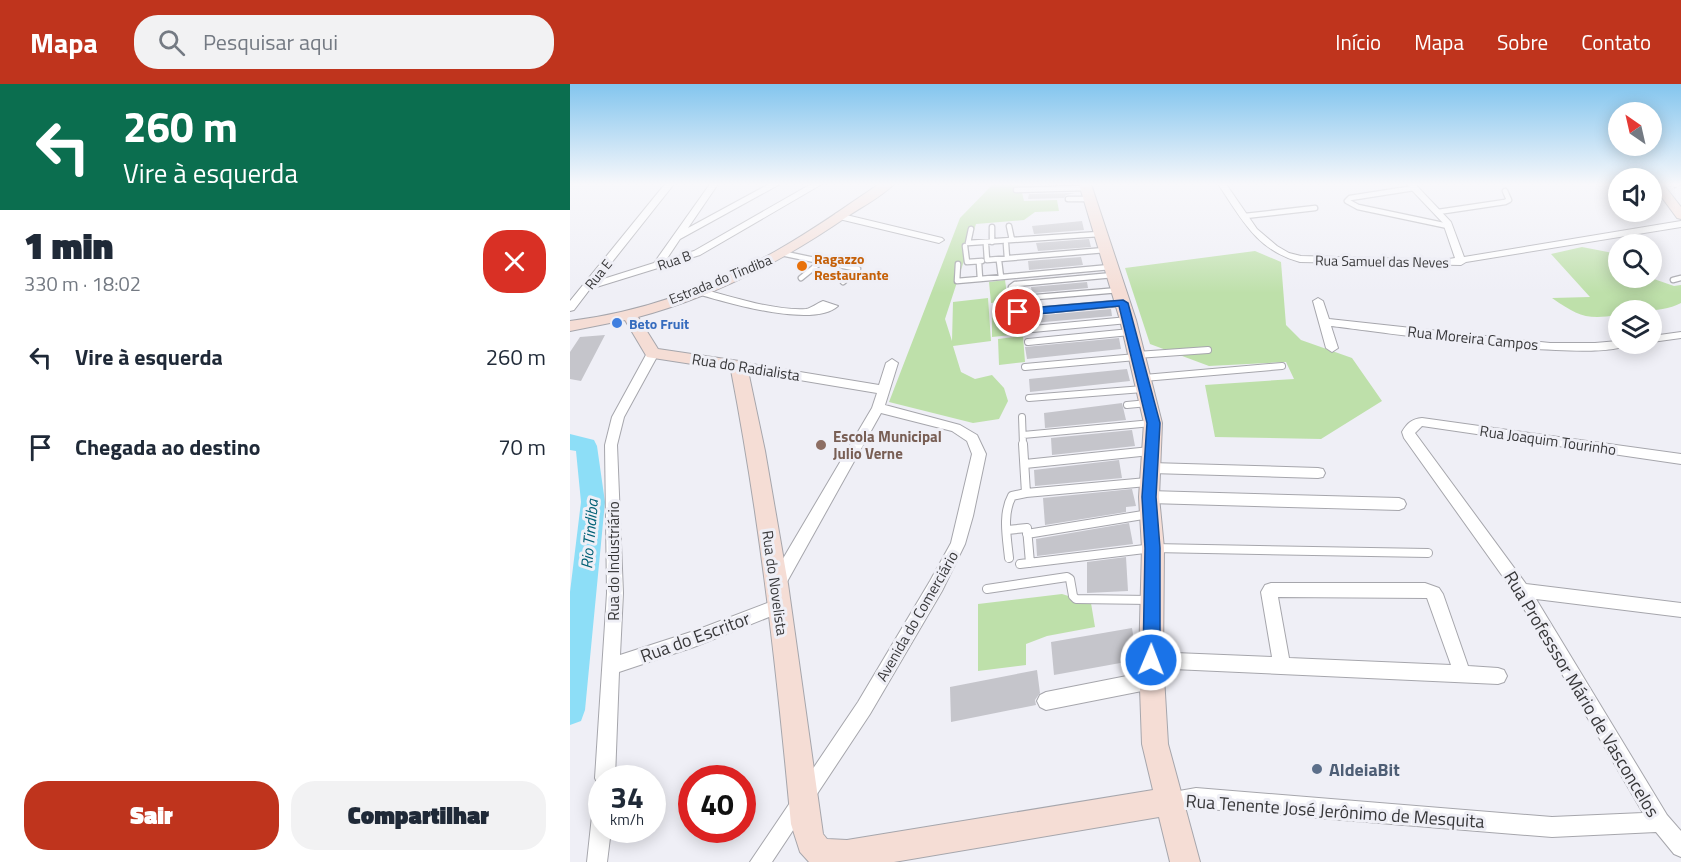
<!DOCTYPE html>
<html lang="pt">
<head>
<meta charset="utf-8">
<style>
	:root { --surface:#fff; --page:#f2f2f3; --text:#1f2937; --muted:#747a83; --accent:#bf341d }
	body { margin:0; font-family:"Titillium Web",sans-serif; background:var(--page); color:var(--text); height:100vh; display:flex; flex-direction:column; font-size:22px; white-space:nowrap }
	* { box-sizing:border-box; margin:0 }
	p { font-size:20px; color:var(--muted) }
	.icon { flex:none; width:33px; height:33px; fill:none; stroke:currentColor; stroke-width:2; stroke-linecap:round; stroke-linejoin:round }
	.map { position:relative; flex:1; overflow:hidden }
	.sheet { display:flex; flex-direction:column; background:var(--surface); width:570px }
	.sheet>* { flex:none }
	.guide { background:#0b6e4f; color:#fff; overflow:hidden }
	.needle { width:39px; rotate:326deg }
	.tools { position:absolute; left:1038px; top:18px; display:grid; gap:12px }
	.tools a { display:grid; place-items:center; width:54px; height:54px; border-radius:50%; background:var(--surface); box-shadow:0 3px 15px #0003; font-size:30px }
	.speed { position:absolute; left:18px; top:681px; display:flex; gap:12px; font-size:30px; font-weight:700; text-align:center }
	.speed>* { display:grid; place-content:center; width:78px; height:78px; border-radius:50%; background:var(--surface); box-shadow:0 3px 15px #0003; line-height:1 }
	.speed small { font-size:15px; font-weight:400 }
	.speed .limit { border:9px solid #d22; background:#fff; color:#111 }
	.pin { position:absolute; display:grid; place-items:center; width:51px; height:51px; color:#fff; margin:-26px; border:3px solid #fff; border-radius:50%; box-shadow:0 2px 6px #0007 }
	.me { position:absolute; width:66px; margin:-33px; rotate:1deg; stroke-linejoin:round; filter:drop-shadow(0 0 4px #0008) }
	.turn { display:flex; align-items:center; gap:21px; height:126px; padding:0 24px; font-size:27px }
	.turn .icon { width:78px; height:78px; stroke-width:2.5 }
	.turn b { display:block; font-size:42px; line-height:51px }
	.round { display:grid; place-items:center; flex:none; width:63px; height:63px; border-radius:24px; background:var(--page) }
	.summary { display:flex; align-items:center; justify-content:space-between; height:102px; padding:0 24px }
	h1 { font-size:36px; font-weight:800; line-height:45px }
	.action { display:flex; gap:12px; margin-top:auto; padding:12px 24px }
	.action a { flex:1; height:69px; border-radius:24px; background:var(--accent); color:#fff; font-size:24px; font-weight:800; line-height:69px; text-align:center }
	.action a+a { background:var(--page); color:var(--text) }
	ul { padding:0; list-style:none }
	li { display:flex; align-items:center; gap:18px; height:90px; padding:0 24px }
	li div { flex:1 }
	li b { display:block; font-size:22px }
	li em { font-style:normal }
	header { display:flex; align-items:center; gap:36px; box-sizing:border-box; height:84px; padding:0 30px; background:var(--accent); color:#fff }
	header strong { font-size:28px }
	nav { display:flex; gap:33px; margin-inline-start:auto; font-size:21px }
	.search { width:420px; height:54px; background:var(--page); display:flex; align-items:center; gap:15px; box-sizing:border-box; padding:0 21px; border-radius:24px; color:var(--muted); font-size:22px }
	main { display:flex; flex:1; min-height:0 }
	.map>svg:first-child { display:block }
	.green { fill:#bee0aa }
	.lines { fill:none; stroke-linecap:round; stroke-linejoin:round }
	.river { fill:#8ddef7; fill-rule:evenodd }
	.building { fill:#c5c5cb }
	.lane-far2-casing { stroke:#a6a6ac; stroke-width:7 }
	.lane-far1-casing { stroke:#a6a6ac; stroke-width:8 }
	.lane-casing { stroke:#a6a6ac; stroke-width:10 }
	.street-casing { stroke:#a6a6ac; stroke-width:2 }
	.secondary-casing { stroke:#a6a6ac; stroke-width:2 }
	.path { stroke:#9d9da2; stroke-width:1.5; stroke-dasharray:3 3; stroke-linecap:butt }
	.lane-far2 { stroke:#fff; stroke-width:4.5 }
	.lane-far1 { stroke:#fff; stroke-width:6 }
	.lane { stroke:#fff; stroke-width:8 }
	.street { fill:#fff; fill-rule:evenodd }
	.secondary { fill:#f5ddd5; fill-rule:evenodd }
	.route { fill:#1a73e8; stroke:#114b97; stroke-width:1.5 }
	.food-dot { fill:#e8710a; stroke:#efeff6; stroke-width:2 }
	.shop-dot { fill:#3f7fe0; stroke:#efeff6; stroke-width:2 }
	.education-dot { fill:#8d6e63; stroke:#efeff6; stroke-width:2 }
	.service-dot { fill:#5c6f8a; stroke:#efeff6; stroke-width:2 }
	.labels { text-anchor:middle; dominant-baseline:central; stroke-width:6; stroke-linejoin:round; paint-order:stroke }
	.far-food-label { font-size:14px; font-weight:bold; fill:#c56008; stroke:#efeff6; text-anchor:start }
	.far-street-label { font-size:14px; fill:#38383a; stroke:#efeff6 }
	.far-shop-label { font-size:14px; font-weight:bold; fill:#366cbe; stroke:#efeff6; text-anchor:start }
	.street-label { font-size:15px; fill:#38383a; stroke:#efeff6 }
	.education-label { font-size:15px; font-weight:bold; fill:#785e54; stroke:#efeff6; text-anchor:start }
	.water-label { font-size:16px; font-style:italic; fill:#006075; stroke:#efeff6 }
	.near-street-label { font-size:18px; fill:#38383a; stroke:#efeff6 }
	.near-service-label { font-size:18px; font-weight:bold; fill:#4e5e75; stroke:#efeff6; text-anchor:start }
</style>
</head>
<body>
<header>
<strong>Mapa</strong>
<div class="search"><svg class="icon" aria-label="search" viewBox="0 0 24 24"><circle cx="10" cy="10" r="6"/><path d="M15 15l6 6"/></svg>Pesquisar aqui</div>
<nav><a>Início</a><a>Mapa</a><a>Sobre</a><a>Contato</a></nav>
</header>
<main>
<section class="sheet">
<div class="guide">
<div class="turn"><svg class="icon" aria-label="left" viewBox="0 0 24 24"><path d="M17 20v-9H6M10 6l-5 5 5 5"/></svg><div><b>260 m</b>Vire à esquerda</div></div>
</div>
<div class="summary"><div><h1>1 min</h1><p>330 m · 18:02</p></div><a class="round" style="background:#d93025;color:#fff"><svg class="icon" aria-label="close" viewBox="0 0 24 24"><path d="M6 6l12 12M18 6L6 18"/></svg></a></div>
<ul>
<li><svg class="icon" aria-label="left" viewBox="0 0 24 24"><path d="M17 20v-9H6M10 6l-5 5 5 5"/></svg><div><b>Vire à esquerda</b></div><em>260 m</em></li>
<li><svg class="icon" aria-label="arrive" viewBox="0 0 24 24"><path d="M6 21V4h12l-3 4 3 4H6"/></svg><div><b>Chegada ao destino</b></div><em>70 m</em></li>
</ul>
<div class="action"><a>Sair</a><a>Compartilhar</a></div>
</section>
<div class="map">
<svg width="1111" height="778" viewBox="0 0 1111 778">
	<rect width="100%" height="100%" fill="#efeff6"/>
	<!-- green -->
	<path class="green" d="M423,100H450L454,117L487,116L489,127L465,128L454,136L406,140L375,235L382,257L383,218L418,214L421,257L383,262L391,288L405,295L422,291L434,304L438,317L429,335L403,339L319,318L390,134Z
		M1012,163L1043,169L1048,173V194H1081L1104,202L1111,201V219C1093,229 1069,226 1048,226V231C1016,236 1008,232 982,214L1020,213L981,170Z
		M685,167L711,178L716,241L731,256L782,274L812,317L751,355L645,353L635,301L724,295L716,278L639,282L580,260L555,184Z
		M435,196L438,217L421,219L419,198Z
		M441,227V251L422,253V229Z
		M453,252L455,278L429,281L428,255Z
		M492,510L521,519L525,543L477,552L456,560V581L408,587V520Z"/>
	<g class="lines">
		<!-- river -->
		<path class="river" d="M0,350L24,356L27,362L35,418L15,626L11,637L0,641V508L11,418L6,367L0,366Z"/>
	</g>
	<!-- building -->
	<path class="building" d="M505,109L496,111L494,114L458,115L459,110Z
		M512,137L514,146L464,150L462,142Z
		M519,155L521,163L468,167L466,159Z
		M511,173L513,181L459,186L458,177Z
		M517,198L518,204L462,209L461,203Z
		M541,225L542,232L452,240V233Z
		M35,251L11,297L0,295V268L10,253Z
		M549,254L551,265L457,275L455,263Z
		M557,285L560,297L460,308L459,295Z
		M552,319L556,336L475,344L474,329Z
		M562,346L565,362L482,371L481,354Z
		M549,376L552,394L465,402L464,386Z
		M562,405L566,422L556,423V428L475,441L473,414Z
		M559,439L563,460L467,472L466,455Z
		M556,473L558,507L517,509V478Z
		M562,544L567,576L484,591L481,558Z
		M467,586L470,609L465,616L466,621L381,638L380,603Z"/>
	<g class="lines">
		<defs>
			<path id="lane-far2" d="M844,104L780,114L777,117L788,123L878,142
				M446,106L515,104
				M498,115H518
				M868,128L935,118L939,116L935,107
				M675,132L745,124
				M439,142L442,156
				M422,143V158
				M401,145L398,159L529,150
				M436,160L437,174
				M416,161L417,176L535,166
				M395,162L397,178L412,177
				M211,169L288,185L273,198
				M429,177L431,193
				M409,179L410,195L540,183
				M388,180L387,197L410,195
				M543,191L445,200L441,203L443,215L549,206
				M231,194L252,177
				M1103,196L1111,194"/>
			<path id="lane-far1" d="M443,214H449
				M553,219L451,228L446,230L447,243L452,246L558,236
				M458,258L560,248
				M567,271L638,266
				M455,283L566,273
				M574,294L712,282
				M459,314L573,305
				M557,321L578,319
				M452,333L453,361
				M453,351L582,339"/>
			<path id="lane" d="M453,360L456,409L577,398
				M455,380L580,367
				M437,446L457,444L460,479
				M457,450L579,430
				M439,474C437,454 432,430 442,412L456,409
				M450,480L583,464L858,469
				M417,505L497,493L500,495L503,512L506,515L580,516"/>
			<path id="street" d="M95,100H104L27,197L84,179L140,100H148L118,144L199,100H210L110,155L96,176L124,167L241,100H252L130,171L20,205L4,226L0,227V217Z
				M648,100H656L687,145L707,162L719,169L731,172L873,176L885,174L873,139L836,100H845L881,138L894,173L1111,137V143L896,178L891,181L730,178C686,166 672,135 648,100Z
				M268,129L372,154L374,156L369,159L265,134V130Z
				M128,204C160,212 203,227 236,225C242,224 247,219 253,217L268,222C243,245 155,218 124,209L123,207Z
				M748,214L753,217L759,235L980,259H1025L1048,257V260H1058C1034,281 804,247 761,242L768,264L762,268L756,264L743,217Z
				M1111,248V254L1082,258V252Z
				M83,265L89,269L54,333L47,361L53,509L50,571L124,547L208,515L214,517L216,522L214,527L124,563L49,588L45,694H32V702L28,701L25,694L37,509L35,361L42,333L77,269Z
				M322,275L328,279L315,321L390,341L407,351L416,370L403,432L395,460L372,507L300,630L202,778H180L288,618L360,497L381,459L402,370L397,357L382,347L311,329L213,505L207,507L201,505L199,500L201,495L302,324L307,309L169,286L163,282L169,278L309,301L316,279Z
				M852,334L1111,370V380L852,342L845,349L956,500L1111,519V533L966,515L1097,731L1111,747V773L1104,770L1086,748L982,753L626,724L599,727L592,724L589,717L592,710L626,704L982,733L1073,729L946,511L834,354L832,348C837,339 842,335 852,334Z
				M581,379L748,384L753,385L755,389L753,393L748,394L581,389L574,384Z
				M579,407L829,414L834,416L836,420L834,424L829,426L579,419L574,417L572,413L574,409Z
				M701,499H855L869,504L873,510L898,582L928,584L934,586L937,592L934,598L928,600L581,584L575,582L572,576L575,570L581,568L702,573L691,508L695,501ZM708,513L857,514L881,581L719,574Z
				M582,587L588,590L591,596L588,602L582,605L476,626L470,623L467,617L470,611L476,608Z
				M32,722V746H41L37,778H17L22,732L25,725Z"/>
			<path id="secondary" d="M309,100H324C311,113 293,122 278,132C213,177 146,212 68,233L88,265L169,277L175,278L177,282L195,367L218,500L253,750L257,755L277,756L583,706L572,660L569,576L572,464L569,413L574,339L550,236L509,100H521L566,236L592,339L589,413L594,464L593,576L598,660L630,778H600L589,733L324,778H239L230,768L221,740C207,588 190,436 161,286L77,273L55,236L0,247V237C71,228 143,203 206,167C242,147 275,123 309,100Z
				M1082,100H1093L1111,123V135L1107,134Z"/>
		</defs>
		<!-- lane-far2 casing -->
		<use href="#lane-far2" class="lane-far2-casing"/>
		<!-- lane-far1 casing -->
		<use href="#lane-far1" class="lane-far1-casing"/>
		<!-- lane casing -->
		<use href="#lane" class="lane-casing"/>
		<!-- street casing -->
		<use href="#street" class="street-casing"/>
		<!-- secondary casing -->
		<use href="#secondary" class="secondary-casing"/>
		<!-- path -->
		<path class="path" d="M1104,104L1111,101"/>
		<!-- lane-far2 -->
		<use href="#lane-far2" class="lane-far2"/>
		<!-- lane-far1 -->
		<use href="#lane-far1" class="lane-far1"/>
		<!-- lane -->
		<use href="#lane" class="lane"/>
		<!-- street -->
		<use href="#street" class="street"/>
		<!-- secondary -->
		<use href="#secondary" class="secondary"/>
	</g>
	<!-- sky -->
	<linearGradient id="sky" x2="0" y2="1"><stop stop-color="#83c5ee"/><stop offset="0.48" stop-color="#f8f8fb"/><stop offset="1" stop-color="#f8f8fb" stop-opacity="0"/></linearGradient>
	<rect width="1111" height="209" fill="url(#sky)"/>
	<!-- route -->
	<path class="route" d="M553,216L558,219L590,339L586,413L590,464V576L587,582L581,584L575,582L573,576L575,464L572,413L577,339L549,222L448,232L443,228L448,225Z"/>
	<!-- markers -->
	<circle class="food-dot" cx="232" cy="182" r="6"/>
	<circle class="shop-dot" cx="47" cy="239" r="6"/>
	<circle class="education-dot" cx="251" cy="361" r="6"/>
	<circle class="service-dot" cx="747" cy="685" r="6"/>
	<g class="labels">
		<!-- far-food labels -->
		<g class="far-food-label">
			<text x="244" y="174">Ragazzo<tspan x="244" dy="16">Restaurante</tspan></text>
		</g>
		<!-- far-street labels -->
		<g class="far-street-label">
			<text transform="translate(104 176) rotate(-19)">Rua B</text>
			<text transform="translate(812 177) rotate(1)">Rua Samuel das Neves</text>
			<text transform="translate(28 190) rotate(-51)">Rua E</text>
			<text transform="translate(150 195) rotate(-22)">Estrada do Tindiba</text>
		</g>
		<!-- far-shop labels -->
		<g class="far-shop-label">
			<text x="59" y="239">Beto Fruit</text>
		</g>
		<!-- street labels -->
		<g class="street-label">
			<text transform="translate(903 254) rotate(6)">Rua Moreira Campos</text>
			<text transform="translate(176 283) rotate(9)">Rua do Radialista</text>
			<text transform="translate(978 356) rotate(8)">Rua Joaquim Tourinho</text>
			<text transform="translate(43 477) rotate(-90)">Rua do Industriário</text>
			<text transform="translate(205 499) rotate(82)">Rua do Novelista</text>
			<text transform="translate(347 532) rotate(-60)">Avenida do Comerciário</text>
		</g>
		<!-- education labels -->
		<g class="education-label">
			<text x="263" y="352">Escola Municipal<tspan x="263" dy="17">Julio Verne</tspan></text>
		</g>
		<!-- water labels -->
		<g class="water-label">
			<text transform="translate(19 450) rotate(-85)">Rio Tindiba</text>
		</g>
		<!-- near-street labels -->
		<g class="near-street-label">
			<text transform="translate(125 553) rotate(-20)">Rua do Escritor</text>
			<text transform="translate(1012 610) rotate(59)">Rua Professsor Mário de Vasconcelos</text>
			<text transform="translate(765 727) rotate(4)">Rua Tenente José Jerônimo de Mesquita</text>
		</g>
		<!-- near-service labels -->
		<g class="near-service-label">
			<text x="759" y="685">AldeiaBit</text>
		</g>
	</g>
</svg>
<div class="tools">
<a><svg class="needle" viewBox="-14 -14 28 28"><path d="M0-13l5 13h-10z" fill="#e53935"/><path d="M0 13l5-13h-10z" fill="#747a83"/></svg></a>
<a><svg class="icon" aria-label="sound" viewBox="0 0 24 24"><path d="M4 9h4l5-4v14l-5-4H4zM17 9q2 3 0 6"/></svg></a>
<a><svg class="icon" aria-label="search" viewBox="0 0 24 24"><circle cx="10" cy="10" r="6"/><path d="M15 15l6 6"/></svg></a>
<a><svg class="icon" aria-label="layers" viewBox="0 0 24 24"><path d="M12 4l9 5-9 5-9-5zM3 14l9 5 9-5"/></svg></a>
</div>
<div class="speed"><div>34<small>km/h</small></div><div class="limit">40</div></div>
<div class="pin" style="left:448px;top:228px;background:#d93025"><svg class="icon" aria-label="arrive" viewBox="0 0 24 24"><path d="M6 21V4h12l-3 4 3 4H6"/></svg></div>
<svg class="me" style="left:581px;top:576px" viewBox="-20 -20 40 40"><circle r="17" fill="#1a73e8" stroke="#fff" stroke-width="3"/><path d="M0-11L8 9 0 5-8 9z" fill="#fff"/></svg>
</div>
</main>
</body>
</html>
